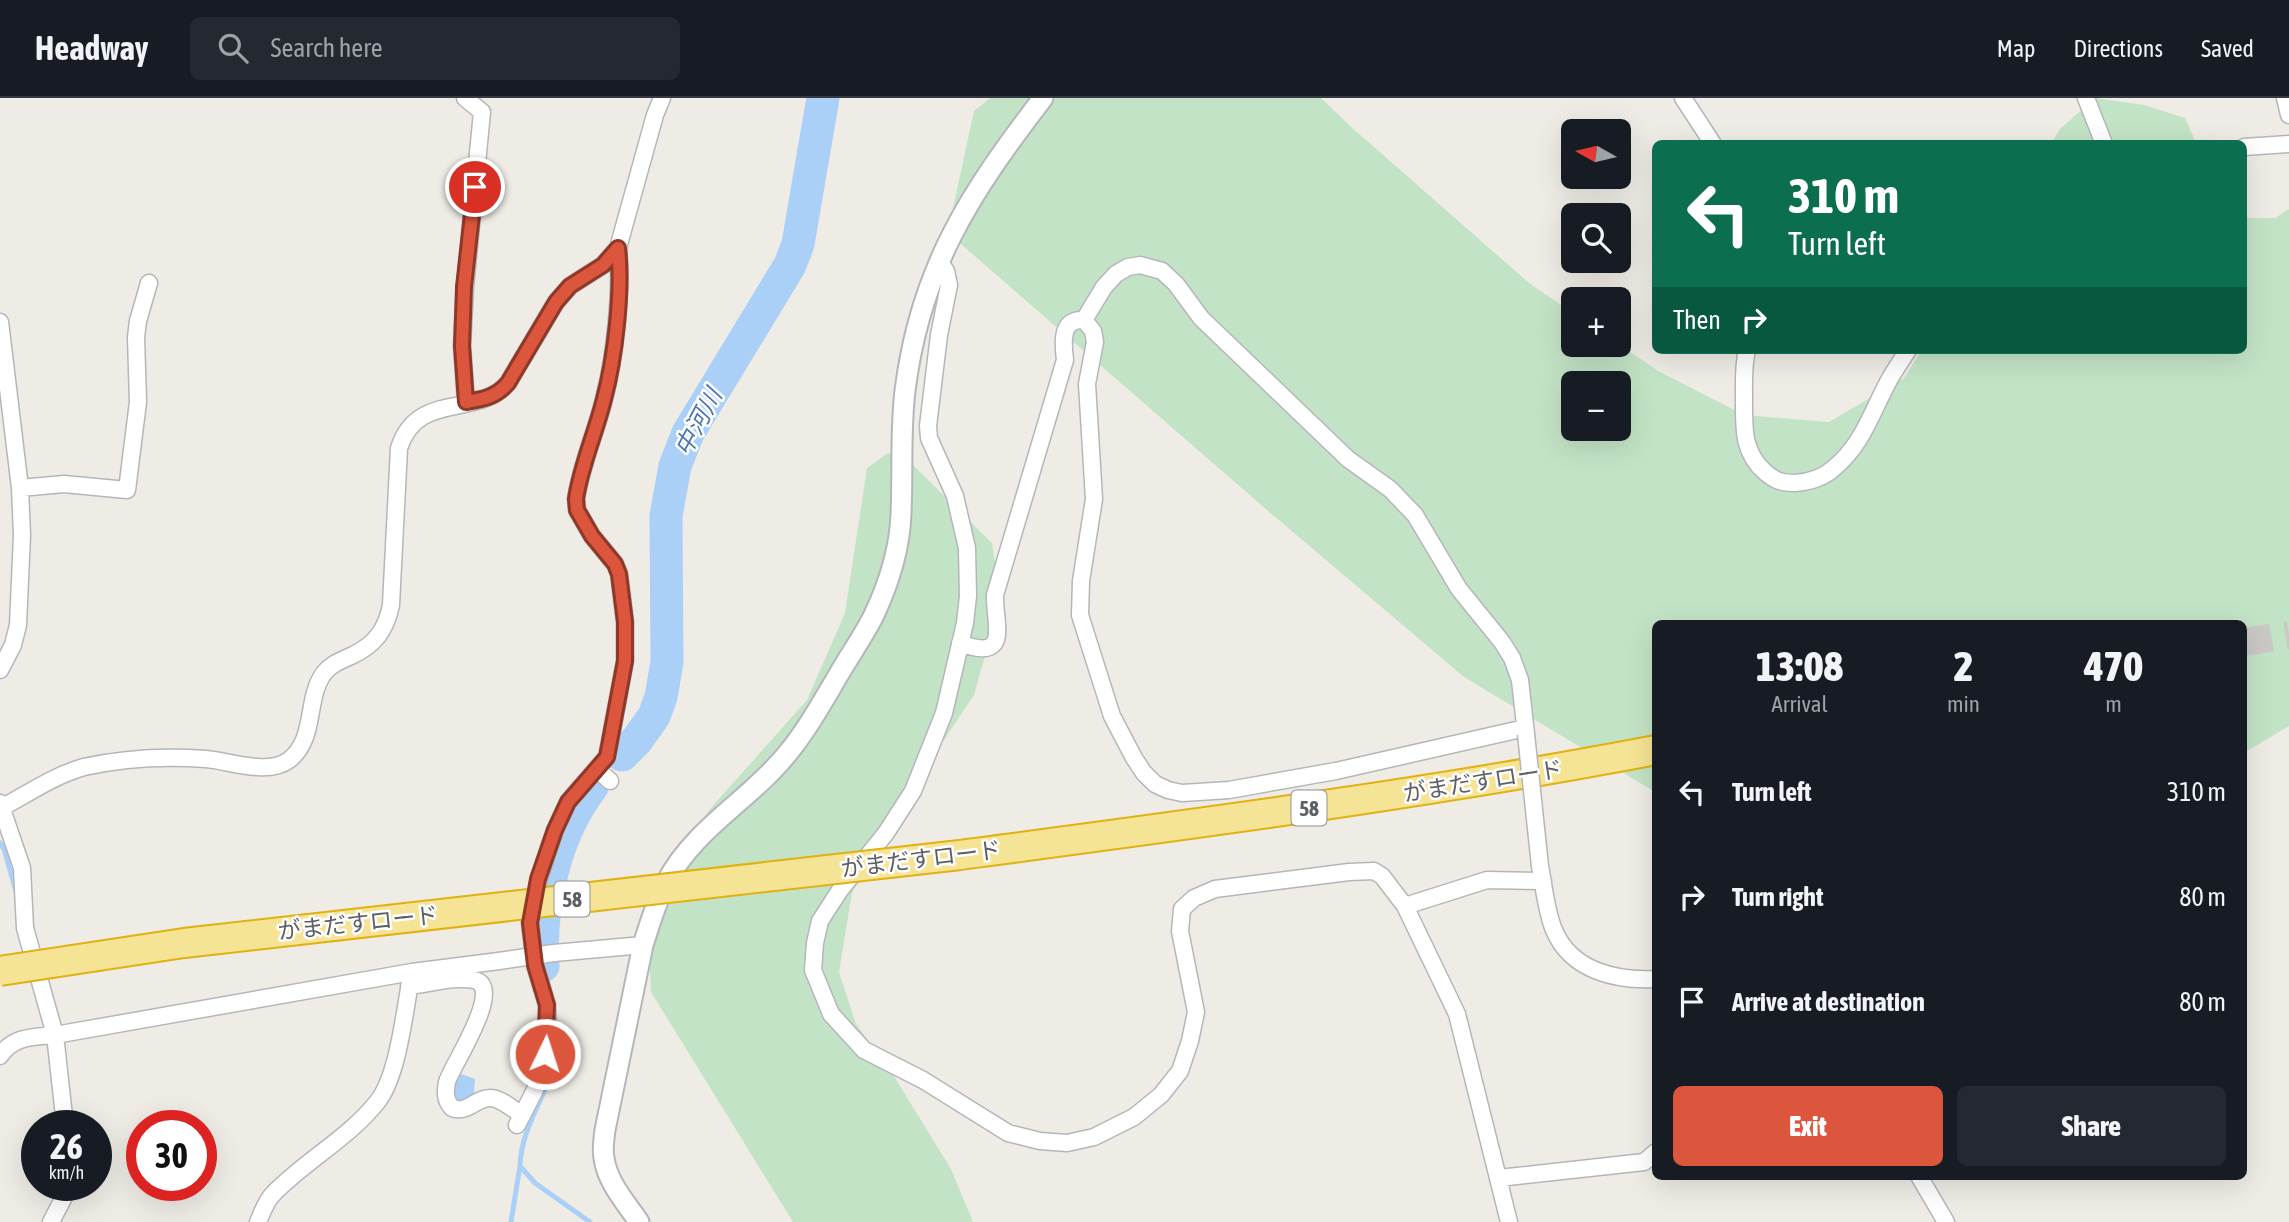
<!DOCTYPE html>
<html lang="en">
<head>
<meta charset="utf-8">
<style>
	:root { --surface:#171b24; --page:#242831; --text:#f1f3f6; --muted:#9ea1a6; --line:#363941; --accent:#dc563d }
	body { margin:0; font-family:"Asap Condensed","Noto Sans JP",sans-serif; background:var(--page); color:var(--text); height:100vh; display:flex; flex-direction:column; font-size:26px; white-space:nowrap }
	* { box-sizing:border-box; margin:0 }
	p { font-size:23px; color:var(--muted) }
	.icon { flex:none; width:38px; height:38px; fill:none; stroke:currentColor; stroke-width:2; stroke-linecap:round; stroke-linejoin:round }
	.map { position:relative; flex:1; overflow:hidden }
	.sheet { position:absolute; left:1652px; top:522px; width:595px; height:560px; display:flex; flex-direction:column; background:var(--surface); border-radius:10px; box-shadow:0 7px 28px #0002 }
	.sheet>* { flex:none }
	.hud { position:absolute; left:1652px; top:42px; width:595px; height:214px; border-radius:10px; box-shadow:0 7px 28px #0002; background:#0b6e4f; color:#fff; overflow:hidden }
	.needle { width:46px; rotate:278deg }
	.fabs { position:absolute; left:1561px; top:21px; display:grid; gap:14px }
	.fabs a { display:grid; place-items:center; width:70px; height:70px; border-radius:10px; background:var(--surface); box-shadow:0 7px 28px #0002; font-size:35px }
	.speed { position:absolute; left:21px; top:1012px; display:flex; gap:14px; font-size:35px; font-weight:700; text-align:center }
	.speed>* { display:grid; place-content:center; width:91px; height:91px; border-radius:50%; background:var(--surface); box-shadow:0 7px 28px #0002; line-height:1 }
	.speed small { font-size:18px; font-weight:400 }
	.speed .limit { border:10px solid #d22; background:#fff; color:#111 }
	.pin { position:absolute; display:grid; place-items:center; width:60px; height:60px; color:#fff; margin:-30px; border:4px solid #fff; border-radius:50%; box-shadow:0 2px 7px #0007 }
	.me { position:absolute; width:77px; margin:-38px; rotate:4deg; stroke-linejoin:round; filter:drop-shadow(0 0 5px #0008) }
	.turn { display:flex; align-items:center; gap:24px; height:147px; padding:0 21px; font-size:32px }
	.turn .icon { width:91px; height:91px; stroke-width:2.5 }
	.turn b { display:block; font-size:49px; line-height:60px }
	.then { display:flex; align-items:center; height:66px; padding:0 21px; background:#0003; gap:14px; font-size:26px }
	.eta { display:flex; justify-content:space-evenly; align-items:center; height:119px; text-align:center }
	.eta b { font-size:42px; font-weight:800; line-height:49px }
	.action { display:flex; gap:14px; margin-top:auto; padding:14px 21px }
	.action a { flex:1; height:80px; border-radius:10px; background:var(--accent); color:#fff; font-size:28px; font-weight:800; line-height:80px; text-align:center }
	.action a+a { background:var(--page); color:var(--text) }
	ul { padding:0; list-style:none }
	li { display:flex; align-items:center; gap:21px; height:105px; padding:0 21px }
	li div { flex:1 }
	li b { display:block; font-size:26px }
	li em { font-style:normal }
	header { display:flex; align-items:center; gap:42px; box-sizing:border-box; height:98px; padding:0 35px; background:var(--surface); border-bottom:2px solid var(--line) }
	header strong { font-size:33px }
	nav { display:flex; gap:38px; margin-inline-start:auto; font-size:24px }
	.search { width:490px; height:63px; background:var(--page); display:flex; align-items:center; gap:18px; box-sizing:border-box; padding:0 24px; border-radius:10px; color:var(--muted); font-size:26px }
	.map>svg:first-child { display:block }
	.green { fill:#c3e3c6; fill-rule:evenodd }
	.water { fill:#aad0f8 }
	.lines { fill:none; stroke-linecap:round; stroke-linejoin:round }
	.stream { stroke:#aad0f8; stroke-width:5 }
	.river { stroke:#aad0f8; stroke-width:33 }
	.motorway-tunnel { stroke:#cac9c5; stroke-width:28; stroke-dasharray:28 14; stroke-linecap:butt }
	.minor-casing { stroke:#b5b6ba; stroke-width:19 }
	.tertiary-casing { stroke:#b5b6ba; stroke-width:23 }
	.motorway-casing { stroke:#e1b112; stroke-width:32 }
	.minor { stroke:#fff; stroke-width:16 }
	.tertiary { stroke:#fff; stroke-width:19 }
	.motorway { stroke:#f5e495; stroke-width:28 }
	.minor-bridge-casing { stroke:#b5b6ba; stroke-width:19; stroke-linecap:butt }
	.motorway-bridge-casing { stroke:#e1b112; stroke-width:32; stroke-linecap:butt }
	.minor-bridge { stroke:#fff; stroke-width:16 }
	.motorway-bridge { stroke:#f5e495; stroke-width:28 }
	.route-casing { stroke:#8f3828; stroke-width:18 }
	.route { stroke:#dc563d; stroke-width:12 }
	.labels { text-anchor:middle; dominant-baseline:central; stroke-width:5; stroke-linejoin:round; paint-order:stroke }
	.shield { fill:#fff; stroke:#8d8f92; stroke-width:2 }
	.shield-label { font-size:21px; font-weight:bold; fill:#5c5f64 }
	.street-label { font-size:23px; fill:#5c5f64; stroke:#fff }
	.water-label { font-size:24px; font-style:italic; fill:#4b75b2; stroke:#fff }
</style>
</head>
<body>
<header>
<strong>Headway</strong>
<div class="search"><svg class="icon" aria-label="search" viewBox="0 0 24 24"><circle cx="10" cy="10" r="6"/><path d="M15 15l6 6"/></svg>Search here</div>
<nav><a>Map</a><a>Directions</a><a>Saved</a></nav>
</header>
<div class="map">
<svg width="2289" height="1124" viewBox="0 0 2289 1124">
	<rect width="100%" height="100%" fill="#eeece5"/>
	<!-- green -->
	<path class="green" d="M990,0H1321L1349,27L1529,185L1573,215V247L1619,246L1658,273L1744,317L1829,324L1904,280L1922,252H2244V120H2275L2289,111V628L2244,655V525H1656L1655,694L1464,579L1267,412L954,140L952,115L974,13ZM1573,285H1619V331H1573Z
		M2095,0L2144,7L2185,20L2196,45L2051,46L2060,31Z
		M888,355L911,365L992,445L998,483L989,544L974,597L910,693L852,795L839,874L856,926L892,975L951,1071L973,1124H793L651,894L648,832L662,778L710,711L807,602L845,515L867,370Z"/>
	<!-- water -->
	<path class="water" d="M461,976L475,981L474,996L467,1004L457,1003C450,994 456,985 461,976Z"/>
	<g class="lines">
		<!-- stream -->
		<path class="stream" d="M0,745L4,751L16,793
			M554,912C557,934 558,958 550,979C539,1009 521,1035 520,1068L535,1085L590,1124
			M511,1124L520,1068"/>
		<!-- river -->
		<path class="river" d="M622,657L637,642L654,618L661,599L667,564L666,418L675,368L688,335L790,167L798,146L823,0
			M543,868C539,808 555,737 592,689"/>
		<!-- motorway-tunnel -->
		<path class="motorway-tunnel" d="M2244,544L2289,537"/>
		<defs>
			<path id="minor" d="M465,0L482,14L465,189L462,248L466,305
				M1683,0L1713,46
				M2086,0L2104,46
				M2285,0L2289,17
				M2244,49L2289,46
				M939,163L946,173L949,187L939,237L928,328L929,340L955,398L967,450L968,498L965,525L944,615L913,693L886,735L840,792L820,823L815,845L813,872L831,916L864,952L923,982L1008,1035L1040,1043L1067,1045L1094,1039L1134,1019L1161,997L1180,973L1190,943L1196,914L1180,833L1182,811L1194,800L1215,791L1349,774L1374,773L1382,778L1405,808L1457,916L1509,1124
				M1084,222L1104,189L1116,176L1128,169L1140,167L1162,173L1176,186L1201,220L1348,361L1390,391L1415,417L1459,491L1502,544L1512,560L1520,582L1526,636
				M0,224L20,390L22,437L18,527L13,547L0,572
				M1747,252C1743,268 1744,284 1744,300C1744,329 1742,354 1765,374C1775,383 1782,385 1795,385C1809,384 1823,380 1834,370C1862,347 1871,316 1888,284C1894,273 1901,263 1908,252
				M20,390L64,386L127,392L138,304L136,239L138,223L149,185
				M960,545C1012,565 994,525 995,497L1065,262C1063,246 1060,220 1084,222L1093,233L1095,244L1087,286L1094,401L1081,483L1080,517L1112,618L1134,660L1144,675L1155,686L1168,692L1182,695L1229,692L1336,673L1525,630
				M597,671L610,683
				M0,705L22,770L25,830L55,937L65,1027
				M3,709C29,695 55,677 84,669C124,660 166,658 206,661C230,663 268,678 289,662C317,640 305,601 324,575C331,566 340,563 351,558C375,547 386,532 391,507L399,350C418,292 476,321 508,285L556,204L570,188L603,167L618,150L655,17L662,0
				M1540,768C1544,788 1546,813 1554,832C1571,873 1616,883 1656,881
				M1405,808L1487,782L1543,783
				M554,855L643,847
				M409,888C429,886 454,878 474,882C506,888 451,969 447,984C445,994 445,1002 452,1010C468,1016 475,1000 490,1000C501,1000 512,1011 521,1016
				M0,958C13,938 33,939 55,937L412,874L499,863
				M517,1027L535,992L542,971L547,942V907L535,867L530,825L539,781L555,732L568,704L607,659L625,563V524L619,476L615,466L592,438L577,412L576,401C581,367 596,334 604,301C615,260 622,192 618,150
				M1919,1078L1946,1124
				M1499,1080L1644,1064L1656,1054
				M51,1124L65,1097L67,1087
				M258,1124C262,1115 266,1103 273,1096C306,1062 349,1040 378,1003C399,976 405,908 412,874"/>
			<path id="tertiary" d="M639,1124C626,1105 607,1084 604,1060C602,1051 604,1041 605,1032L643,847C650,826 656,803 667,783C694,731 751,701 787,656C807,632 823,603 839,576C850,557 864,537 874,517C889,485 900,451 901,415C903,374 900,334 905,293C920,171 970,95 1043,0"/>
			<path id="motorway" d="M960,757C1193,726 1425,696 1656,652"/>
		</defs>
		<!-- minor casing -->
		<use href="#minor" class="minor-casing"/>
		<!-- tertiary casing -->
		<use href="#tertiary" class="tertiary-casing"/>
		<!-- motorway casing -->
		<use href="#motorway" class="motorway-casing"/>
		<!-- minor -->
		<use href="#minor" class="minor"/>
		<!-- tertiary -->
		<use href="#tertiary" class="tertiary"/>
		<!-- motorway -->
		<use href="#motorway" class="motorway"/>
		<defs>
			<path id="minor-bridge" d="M1526,636L1540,768
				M499,863L554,855"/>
			<path id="motorway-bridge" d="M0,873L184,845L960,757"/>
		</defs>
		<!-- minor-bridge casing -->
		<use href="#minor-bridge" class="minor-bridge-casing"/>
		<!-- motorway-bridge casing -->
		<use href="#motorway-bridge" class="motorway-bridge-casing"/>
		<!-- minor-bridge -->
		<use href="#minor-bridge" class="minor-bridge"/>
		<!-- motorway-bridge -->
		<use href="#motorway-bridge" class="motorway-bridge"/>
	</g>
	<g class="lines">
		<defs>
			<path id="route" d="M475,89L464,189L462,248L466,304C484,301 496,299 508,285L556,204L570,188L603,167L618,150C623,192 615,260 604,301C596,334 581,367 576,401L577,412L592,438L615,466L619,476L625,524V563L607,659L568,704L555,732L538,781L530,825L535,867L547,907L545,956"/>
		</defs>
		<!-- route casing -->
		<use href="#route" class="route-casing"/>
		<!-- route -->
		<use href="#route" class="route"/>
	</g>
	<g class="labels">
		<!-- shield labels -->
		<g class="shield">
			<rect x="1291.5" y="692.5" width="35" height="35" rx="5"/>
			<rect x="554.5" y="783.5" width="35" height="35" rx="5"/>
		</g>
		<g class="shield-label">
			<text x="1309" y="710">58</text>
			<text x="572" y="801">58</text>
		</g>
		<!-- street labels -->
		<g class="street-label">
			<text transform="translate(1483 683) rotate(-9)">がまだすロード</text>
			<text transform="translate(921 761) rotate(-7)">がまだすロード</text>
			<text transform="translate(358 825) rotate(-6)">がまだすロード</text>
		</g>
		<!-- water labels -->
		<g class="water-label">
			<text transform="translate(698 324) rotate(-62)">中河川</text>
		</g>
	</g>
</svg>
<div class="fabs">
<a><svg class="needle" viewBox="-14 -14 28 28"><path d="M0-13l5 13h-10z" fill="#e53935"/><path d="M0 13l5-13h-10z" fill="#9ea1a6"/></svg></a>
<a><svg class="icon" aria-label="search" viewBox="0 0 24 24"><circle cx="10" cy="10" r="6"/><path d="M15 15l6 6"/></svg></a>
<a>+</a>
<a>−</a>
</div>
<div class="speed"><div>26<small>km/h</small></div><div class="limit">30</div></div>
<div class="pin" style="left:475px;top:89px;background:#d93025"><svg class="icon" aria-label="arrive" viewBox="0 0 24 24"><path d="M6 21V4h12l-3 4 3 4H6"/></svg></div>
<svg class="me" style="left:545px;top:956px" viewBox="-20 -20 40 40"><circle r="17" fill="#dc563d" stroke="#fff" stroke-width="3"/><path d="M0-11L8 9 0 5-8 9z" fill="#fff"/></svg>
<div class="hud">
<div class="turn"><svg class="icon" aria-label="left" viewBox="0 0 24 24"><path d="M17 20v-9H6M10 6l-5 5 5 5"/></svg><div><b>310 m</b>Turn left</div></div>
<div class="then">Then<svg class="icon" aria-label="right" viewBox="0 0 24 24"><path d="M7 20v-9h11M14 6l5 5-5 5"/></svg></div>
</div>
<section class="sheet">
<div class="eta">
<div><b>13:08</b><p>Arrival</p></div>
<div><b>2</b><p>min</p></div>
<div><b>470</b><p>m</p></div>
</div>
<ul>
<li><svg class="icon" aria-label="left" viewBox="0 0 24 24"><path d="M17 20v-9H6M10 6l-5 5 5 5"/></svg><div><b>Turn left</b></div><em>310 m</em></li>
<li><svg class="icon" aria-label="right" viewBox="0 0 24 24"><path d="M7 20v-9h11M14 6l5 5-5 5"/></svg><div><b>Turn right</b></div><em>80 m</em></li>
<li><svg class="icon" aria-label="arrive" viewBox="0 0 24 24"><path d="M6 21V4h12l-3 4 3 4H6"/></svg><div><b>Arrive at destination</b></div><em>80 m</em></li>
</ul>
<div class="action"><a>Exit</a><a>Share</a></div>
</section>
</div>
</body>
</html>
